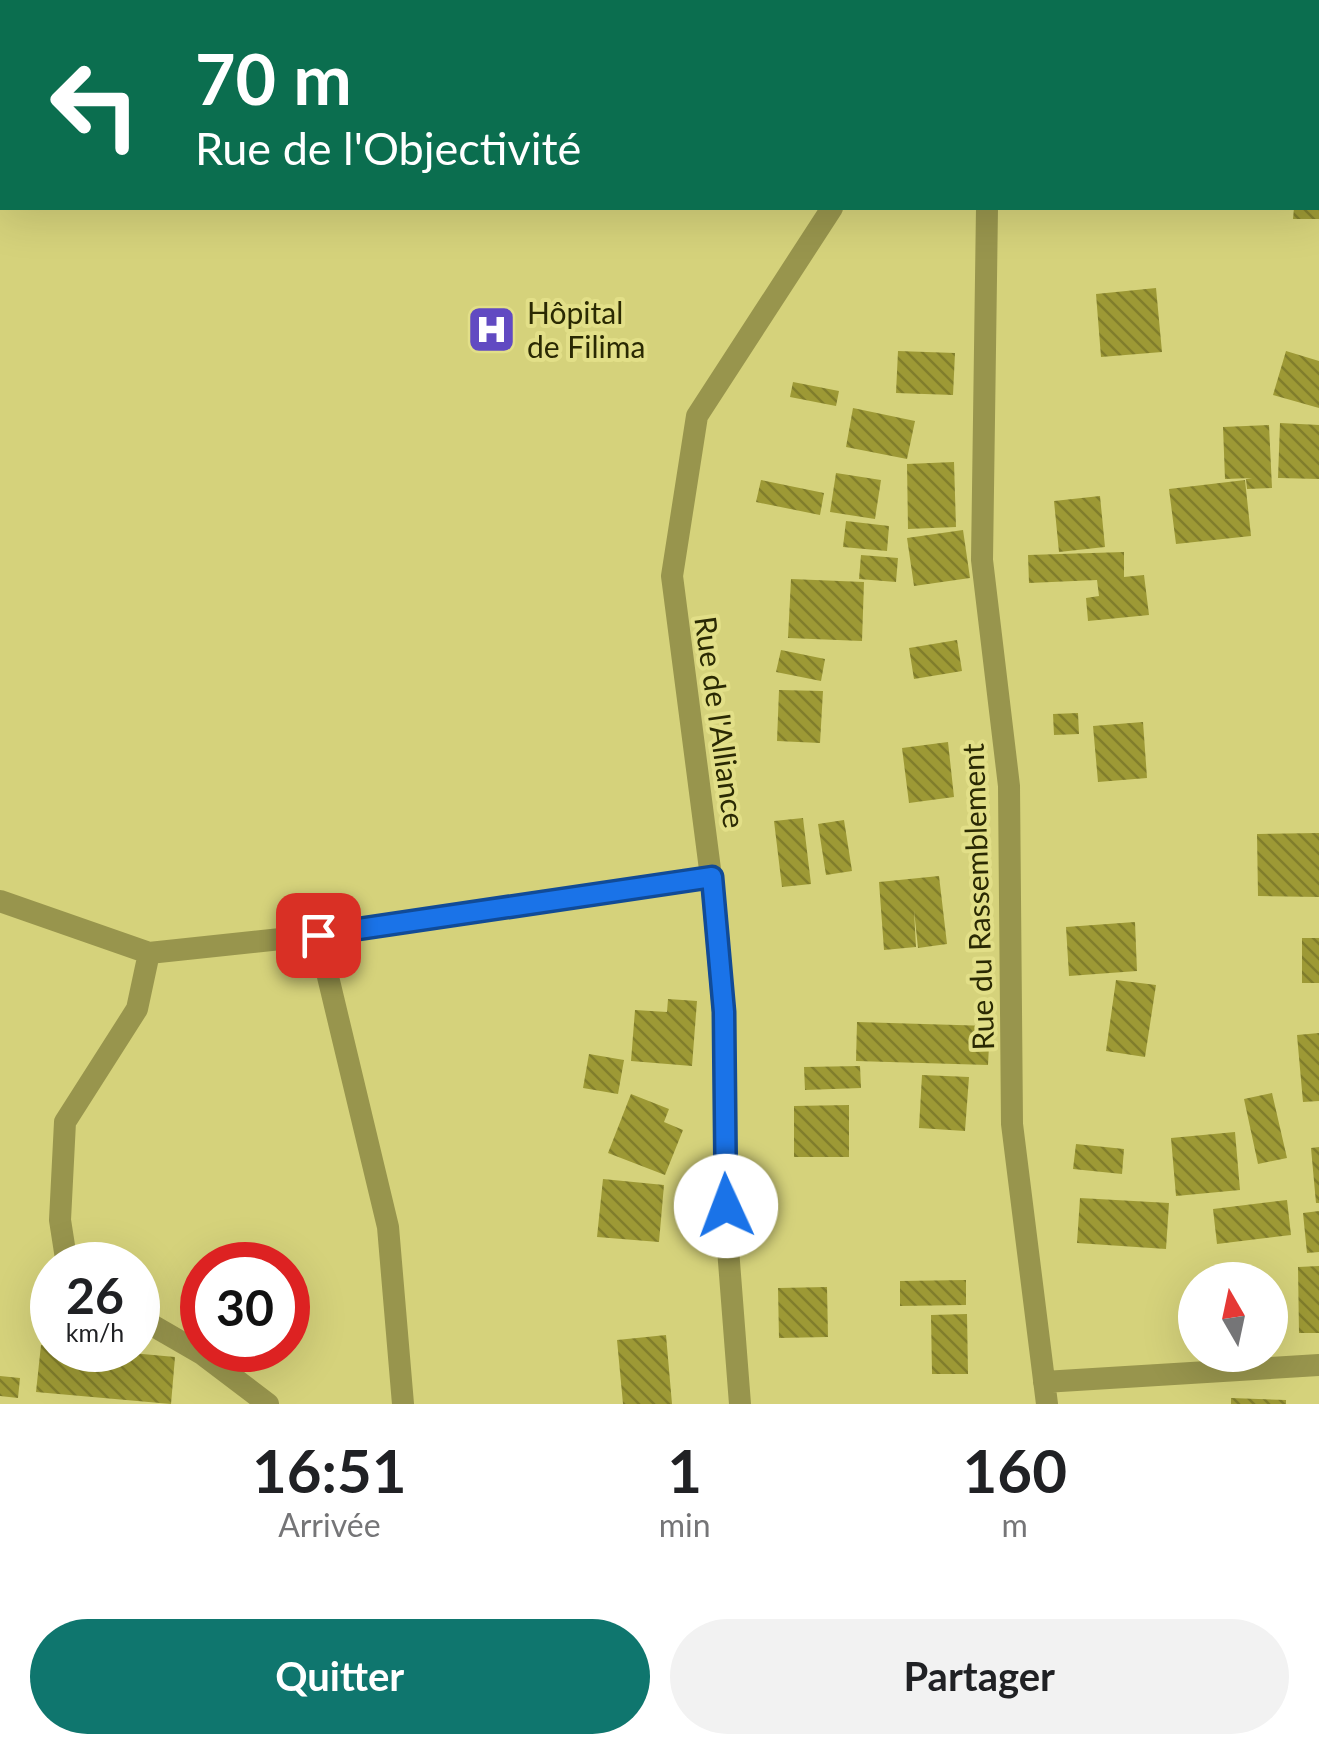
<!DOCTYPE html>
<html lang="fr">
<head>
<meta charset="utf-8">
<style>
	:root { --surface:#fff; --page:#f2f2f2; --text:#202124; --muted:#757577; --accent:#0f766e }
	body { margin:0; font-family:Lato,sans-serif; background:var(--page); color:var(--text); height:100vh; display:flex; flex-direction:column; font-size:38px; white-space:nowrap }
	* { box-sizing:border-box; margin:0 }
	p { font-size:32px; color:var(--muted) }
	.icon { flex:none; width:55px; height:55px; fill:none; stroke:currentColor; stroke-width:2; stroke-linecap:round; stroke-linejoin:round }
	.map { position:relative; height:1404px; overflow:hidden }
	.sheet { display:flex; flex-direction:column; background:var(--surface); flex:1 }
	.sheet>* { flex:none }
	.top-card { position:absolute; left:0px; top:0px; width:1320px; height:210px; box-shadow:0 10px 40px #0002; background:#0b6e4f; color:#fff; overflow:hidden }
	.needle { width:65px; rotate:351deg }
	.tools { position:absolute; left:1178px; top:1262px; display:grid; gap:20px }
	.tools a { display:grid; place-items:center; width:110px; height:110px; border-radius:50%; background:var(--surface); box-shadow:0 10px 40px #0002; font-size:50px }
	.speed { position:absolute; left:30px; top:1242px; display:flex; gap:20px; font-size:50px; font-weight:700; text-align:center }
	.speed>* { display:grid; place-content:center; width:130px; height:130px; border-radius:50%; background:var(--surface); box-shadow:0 10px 40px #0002; line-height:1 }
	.speed small { font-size:25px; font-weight:400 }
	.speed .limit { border:15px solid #d22; background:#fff; color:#111 }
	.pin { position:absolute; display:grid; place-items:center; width:85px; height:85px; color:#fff; margin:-42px; border-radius:20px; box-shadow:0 5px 15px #0006 }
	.me { position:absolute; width:110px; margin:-55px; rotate:358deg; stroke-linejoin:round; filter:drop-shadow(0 0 8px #0008) }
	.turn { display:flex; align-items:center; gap:35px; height:210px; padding:0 30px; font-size:45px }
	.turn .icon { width:130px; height:130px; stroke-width:2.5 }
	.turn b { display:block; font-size:70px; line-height:85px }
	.eta { display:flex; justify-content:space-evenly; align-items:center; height:170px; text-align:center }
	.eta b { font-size:60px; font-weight:700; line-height:70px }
	.cta { display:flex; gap:20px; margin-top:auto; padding:20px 30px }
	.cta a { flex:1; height:115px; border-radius:60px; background:var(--accent); color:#fff; font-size:40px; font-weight:700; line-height:115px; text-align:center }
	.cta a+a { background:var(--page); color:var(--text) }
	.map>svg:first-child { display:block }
	.building { fill:url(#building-back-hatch) }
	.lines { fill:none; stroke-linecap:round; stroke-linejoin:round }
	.street { stroke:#98954d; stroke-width:22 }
	.route-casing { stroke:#114b97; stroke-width:25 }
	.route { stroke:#1a73e8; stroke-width:18 }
	.labels { text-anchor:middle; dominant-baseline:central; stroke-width:8; stroke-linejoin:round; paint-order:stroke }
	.poi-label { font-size:30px; fill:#2a2903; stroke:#e2df88; text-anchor:start }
	.street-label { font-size:30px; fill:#2a2903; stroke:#e2df88 }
</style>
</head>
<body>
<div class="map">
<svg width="1319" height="1404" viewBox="0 0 1319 1404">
	<defs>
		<pattern id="building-back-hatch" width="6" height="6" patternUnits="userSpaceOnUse" patternTransform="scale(2.5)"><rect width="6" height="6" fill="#9d9935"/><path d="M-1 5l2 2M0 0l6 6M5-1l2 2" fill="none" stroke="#807d2b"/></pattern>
	</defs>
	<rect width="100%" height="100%" fill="#d5d27b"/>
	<!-- building -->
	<path class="building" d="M1294,208H1319V219H1293Z
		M1156,288L1162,352L1101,357L1096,294Z
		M898,351L955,353L953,395L896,393Z
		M1286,351L1319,361V408L1273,395Z
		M793,382L839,391L836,406L790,397Z
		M853,408L915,421L907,459L846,447Z
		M1280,423L1319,425V479L1278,478Z
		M1269,425L1272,488L1247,489L1246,479L1252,478L1225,479L1223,427Z
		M954,462L956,527L908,529L907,464Z
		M836,473L881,480L875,519L830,512Z
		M761,480L824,493L820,515L756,502Z
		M1245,480L1251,536L1176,544L1169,489Z
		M1100,496L1105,547L1059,552L1054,501Z
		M846,521L889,526L887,551L843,547Z
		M963,530L970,578L914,586L907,538Z
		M1124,552V577L1144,575L1149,615L1088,621L1086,598L1099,596L1097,580L1029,583L1028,555Z
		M861,555L898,558L896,582L859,579Z
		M791,579L864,582L862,641L788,638Z
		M957,640L962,671L914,679L909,648Z
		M781,650L825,659L821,681L776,672Z
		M779,690L823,691L820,743L777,741Z
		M1078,713L1079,734L1054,735L1053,714Z
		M1143,722L1147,778L1098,782L1093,726Z
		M948,742L954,797L909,803L902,748Z
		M803,818L811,884L782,887L774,821Z
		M844,820L852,871L826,875L818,824Z
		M1319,833V897L1258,896L1257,834Z
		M939,876L947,944L918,948L914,910L916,947L884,950L879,882Z
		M1135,922L1137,971L1069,976L1066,927Z
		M1302,938H1319V983H1302Z
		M1116,980L1156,985L1145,1057L1106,1051Z
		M668,999L697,1001L692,1066L631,1061L635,1010L667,1012Z
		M857,1022L990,1026L988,1065L856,1061Z
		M1319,1033V1101L1303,1102L1297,1035Z
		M589,1054L624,1060L618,1094L583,1088Z
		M860,1066L861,1088L805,1090L804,1067Z
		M922,1075L969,1077L965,1131L919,1128Z
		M1272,1093L1287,1158L1258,1164L1244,1099Z
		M631,1094L669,1109L664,1122L683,1130L665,1175L608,1153Z
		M849,1105V1157H794V1106Z
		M1235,1132L1240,1190L1176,1196L1171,1138Z
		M1076,1144L1124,1149L1122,1174L1073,1169Z
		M1319,1147V1203H1316L1311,1148Z
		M603,1179L664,1185L659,1242L597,1237Z
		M1080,1198L1169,1203L1166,1249L1077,1243Z
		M1287,1200L1291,1235L1217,1244L1213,1209Z
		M1319,1211V1252L1307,1253L1303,1213Z
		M1319,1266V1333H1299L1298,1267Z
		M966,1280V1305L900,1306V1281Z
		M827,1287L828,1337L779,1338L778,1288Z
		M967,1314L968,1374H932L931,1315Z
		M666,1335L672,1404H623L617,1340Z
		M41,1345L52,1346V1350H99L175,1357L171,1404L36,1392Z
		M0,1376L20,1378L18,1398L0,1396Z
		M1231,1398L1286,1400V1404H1231Z"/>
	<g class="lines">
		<!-- street -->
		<path class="street" d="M359,2L360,0
			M990,2V0
			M987,208L982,560L1009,786L1012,1124L1047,1404
			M0,901L149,953L318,935L711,877
			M318,935L388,1227L403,1404
			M67,1265L60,1220L65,1122L137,1009L149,953
			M138,1317L202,1354L268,1404
			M1044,1382L1319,1365
			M740,1404L727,1236L723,1012L711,877L672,576L697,416L832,208"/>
	</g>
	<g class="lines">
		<defs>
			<path id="route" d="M318,935L712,877L724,1012L726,1206"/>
		</defs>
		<!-- route casing -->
		<use href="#route" class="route-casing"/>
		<!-- route -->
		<use href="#route" class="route"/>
	</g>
	<!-- icons -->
	<defs>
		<symbol id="hospital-square" viewBox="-11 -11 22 22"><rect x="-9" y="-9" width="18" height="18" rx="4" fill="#614ac2" stroke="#e2df88"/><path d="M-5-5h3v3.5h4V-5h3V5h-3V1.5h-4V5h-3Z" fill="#fff"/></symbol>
	</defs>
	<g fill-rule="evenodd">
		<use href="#hospital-square" x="464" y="302" width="55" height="55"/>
	</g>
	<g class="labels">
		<!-- poi labels -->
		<g class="poi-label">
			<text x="527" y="312">Hôpital<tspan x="527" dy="34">de Filima</tspan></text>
		</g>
		<!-- street labels -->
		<g class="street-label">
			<text transform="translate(721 722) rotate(82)">Rue de l'Alliance</text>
			<text transform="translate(977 897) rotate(-92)">Rue du Rassemblement</text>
		</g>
	</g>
</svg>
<div class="tools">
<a><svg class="needle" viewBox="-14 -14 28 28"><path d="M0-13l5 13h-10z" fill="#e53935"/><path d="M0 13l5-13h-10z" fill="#757577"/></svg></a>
</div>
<div class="speed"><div>26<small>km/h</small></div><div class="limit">30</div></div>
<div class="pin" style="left:318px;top:935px;background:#d93025"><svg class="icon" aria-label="arrive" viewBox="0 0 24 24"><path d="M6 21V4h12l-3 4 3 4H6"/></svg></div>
<svg class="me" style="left:726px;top:1206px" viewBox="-20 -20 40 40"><circle r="19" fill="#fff"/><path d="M0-13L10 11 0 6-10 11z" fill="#1a73e8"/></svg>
<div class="top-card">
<div class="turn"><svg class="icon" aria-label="left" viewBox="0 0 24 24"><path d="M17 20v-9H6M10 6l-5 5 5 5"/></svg><div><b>70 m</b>Rue de l'Objectivité</div></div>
</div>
</div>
<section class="sheet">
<div class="eta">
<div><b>16:51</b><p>Arrivée</p></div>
<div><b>1</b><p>min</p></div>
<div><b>160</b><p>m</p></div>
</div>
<div class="cta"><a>Quitter</a><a>Partager</a></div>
</section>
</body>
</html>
